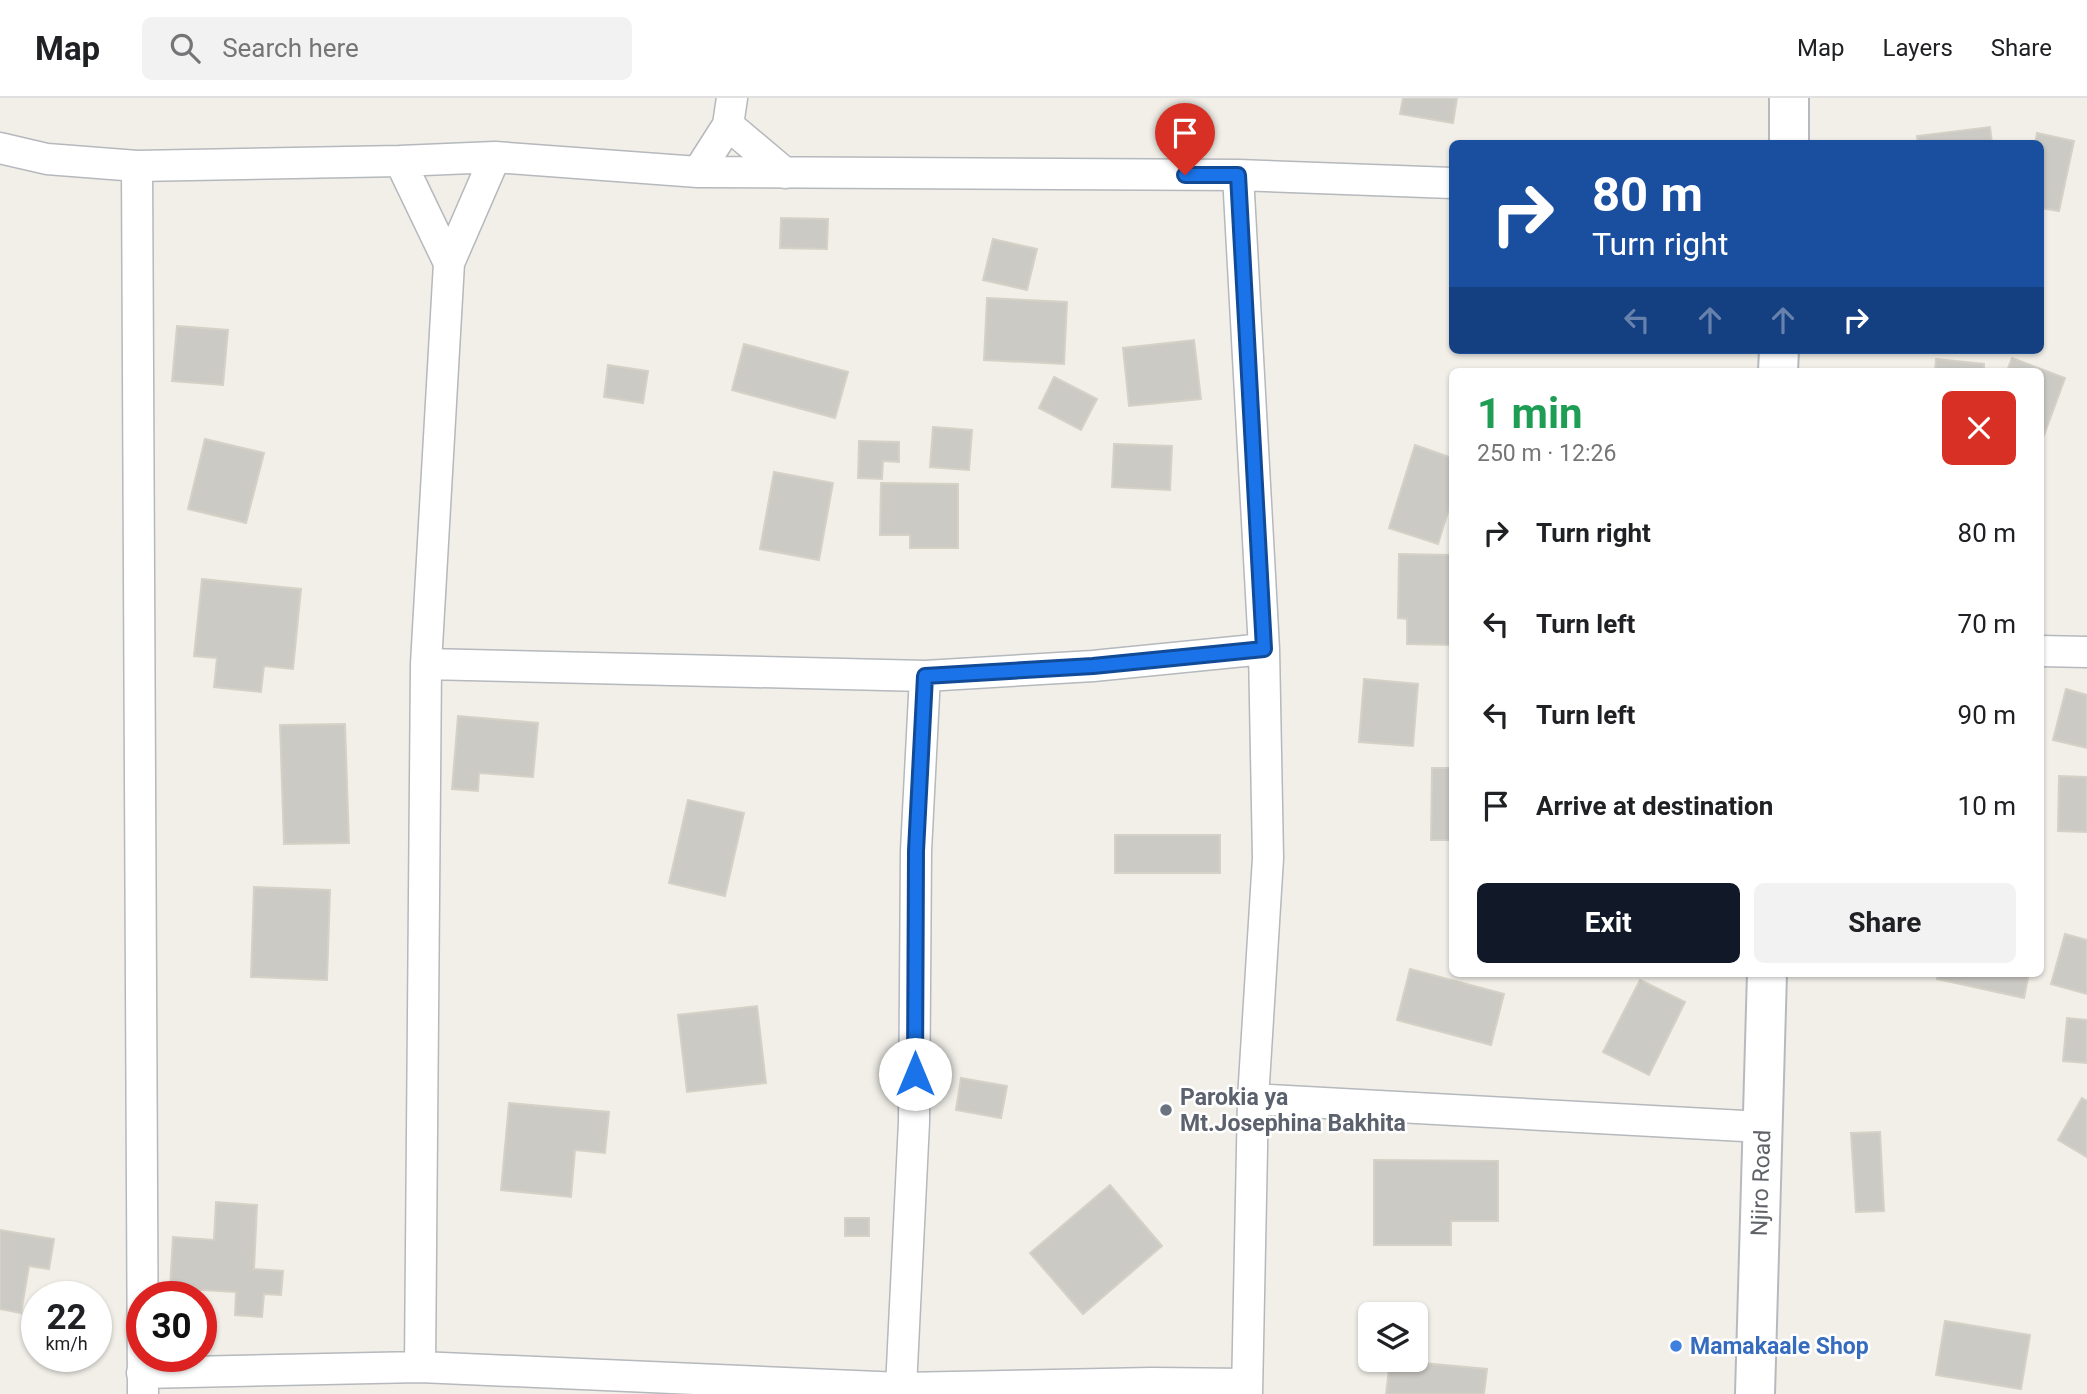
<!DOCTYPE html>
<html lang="en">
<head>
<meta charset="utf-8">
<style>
	:root { --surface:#fff; --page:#f2f2f2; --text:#202124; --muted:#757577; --line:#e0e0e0; --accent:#111827 }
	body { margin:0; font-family:Roboto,sans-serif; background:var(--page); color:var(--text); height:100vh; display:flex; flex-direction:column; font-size:26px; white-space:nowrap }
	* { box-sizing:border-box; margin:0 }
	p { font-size:23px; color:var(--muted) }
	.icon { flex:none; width:38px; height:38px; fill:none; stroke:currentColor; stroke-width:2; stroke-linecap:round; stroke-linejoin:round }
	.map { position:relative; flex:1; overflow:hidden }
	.sheet { position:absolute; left:1449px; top:270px; width:595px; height:609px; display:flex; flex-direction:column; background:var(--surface); border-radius:10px; box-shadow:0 2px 5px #0004 }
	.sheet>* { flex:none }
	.banner { position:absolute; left:1449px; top:42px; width:595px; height:214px; border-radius:10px; box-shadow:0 2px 5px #0004; background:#1a4fa0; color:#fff; overflow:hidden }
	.controls { position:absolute; left:1358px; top:1204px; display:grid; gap:14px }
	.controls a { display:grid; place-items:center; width:70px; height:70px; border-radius:10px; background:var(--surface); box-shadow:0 2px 5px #0004; font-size:35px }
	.speed { position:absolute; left:21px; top:1183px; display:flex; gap:14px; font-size:35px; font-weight:700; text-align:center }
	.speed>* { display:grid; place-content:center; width:91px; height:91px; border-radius:50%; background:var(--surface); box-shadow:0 2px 5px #0004; line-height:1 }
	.speed small { font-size:18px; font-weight:400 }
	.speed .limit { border:10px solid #d22; background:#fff; color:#111 }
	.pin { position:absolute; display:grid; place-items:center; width:60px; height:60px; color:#fff; margin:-72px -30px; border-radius:50% 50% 50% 0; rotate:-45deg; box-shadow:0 0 7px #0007 }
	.pin .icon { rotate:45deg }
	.me { position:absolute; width:77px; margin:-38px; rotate:0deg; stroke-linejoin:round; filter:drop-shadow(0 0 5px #0008) }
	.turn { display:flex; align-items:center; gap:24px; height:147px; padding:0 28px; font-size:32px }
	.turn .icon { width:91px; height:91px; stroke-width:2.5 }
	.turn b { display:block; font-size:49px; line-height:60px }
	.lanes { display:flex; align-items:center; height:66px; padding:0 28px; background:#0003; justify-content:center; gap:35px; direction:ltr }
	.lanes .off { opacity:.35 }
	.round { display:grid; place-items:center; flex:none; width:74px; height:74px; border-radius:10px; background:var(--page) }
	.head { display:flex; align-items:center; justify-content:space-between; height:119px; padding:0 28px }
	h1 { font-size:42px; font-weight:700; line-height:52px; color:#1e9e55 }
	.cta { display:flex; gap:14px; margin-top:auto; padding:14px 28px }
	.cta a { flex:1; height:80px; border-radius:10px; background:var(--accent); color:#fff; font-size:28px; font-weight:700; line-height:80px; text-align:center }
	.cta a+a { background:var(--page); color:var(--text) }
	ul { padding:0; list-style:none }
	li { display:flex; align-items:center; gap:21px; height:91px; padding:0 28px }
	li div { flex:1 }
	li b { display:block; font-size:26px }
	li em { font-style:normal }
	header { display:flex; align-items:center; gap:42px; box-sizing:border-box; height:98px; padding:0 35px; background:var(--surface); border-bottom:2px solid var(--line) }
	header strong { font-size:33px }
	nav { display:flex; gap:38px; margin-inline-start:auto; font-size:24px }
	.search { width:490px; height:63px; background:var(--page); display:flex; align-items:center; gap:18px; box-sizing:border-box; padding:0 24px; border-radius:10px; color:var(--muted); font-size:26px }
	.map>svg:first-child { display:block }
	.building { fill:#cccac5; stroke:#d6d1c6; stroke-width:2 }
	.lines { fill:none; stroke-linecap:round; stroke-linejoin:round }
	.street-casing { stroke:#b5b8bc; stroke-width:33 }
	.secondary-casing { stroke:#b6babf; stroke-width:42 }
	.street { stroke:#fff; stroke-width:30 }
	.secondary { stroke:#fff; stroke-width:38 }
	.route-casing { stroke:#114b97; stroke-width:18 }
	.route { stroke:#1a73e8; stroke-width:12 }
	.worship-dot { fill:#6b7280; stroke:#fff; stroke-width:2.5 }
	.shop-dot { fill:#3f7fe0; stroke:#fff; stroke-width:2.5 }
	.labels { text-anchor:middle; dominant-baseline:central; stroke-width:5; stroke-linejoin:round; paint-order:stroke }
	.worship-label { font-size:23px; font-weight:bold; fill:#5b616d; stroke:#fff; text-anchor:start }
	.street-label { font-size:23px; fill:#5f6368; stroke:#fff }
	.shop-label { font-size:23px; font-weight:bold; fill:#366cbe; stroke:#fff; text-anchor:start }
</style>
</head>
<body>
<header>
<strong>Map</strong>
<div class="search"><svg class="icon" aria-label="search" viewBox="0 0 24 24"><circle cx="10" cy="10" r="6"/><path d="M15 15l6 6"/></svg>Search here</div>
<nav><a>Map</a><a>Layers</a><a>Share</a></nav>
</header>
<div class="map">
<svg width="2087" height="1296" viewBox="0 0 2087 1296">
	<rect width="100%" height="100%" fill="#f1efe8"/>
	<!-- building -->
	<path class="building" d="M1403,0H1457L1453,25L1400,16Z
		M1990,29L1992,46H1918L1917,38Z
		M2037,35L2074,43L2059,113L2040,110V46H2035Z
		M781,120L828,121L827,151L780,150Z
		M993,141L1037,151L1027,192L983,182Z
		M987,200L1067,204L1064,266L984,262Z
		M177,228L228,232L223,287L172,283Z
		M1194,242L1201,301L1129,308L1123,250Z
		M744,246L848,274L835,320L732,292Z
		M2012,260L2065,280L2040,348V273H2007Z
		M1936,261L1984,266V273H1935Z
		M608,267L648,273L643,305L604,299Z
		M1054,279L1097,301L1081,332L1039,310Z
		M933,329L972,332L969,372L930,369Z
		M205,341L264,355L246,425L188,411Z
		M859,343L899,344V364L883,363L882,381L858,380Z
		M1114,346L1172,348L1170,392L1112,389Z
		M1415,347L1452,360V401L1438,446L1389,430Z
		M774,374L833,385L819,462L760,451Z
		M881,385L958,386V450H910V437H880Z
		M1399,456L1452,457V547L1407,546V521L1398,520Z
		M202,481L301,491L293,571L264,568L261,594L214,589L217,560L194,558Z
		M1364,581L1418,586L1413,648L1359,644Z
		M2066,591L2087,597V650L2053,642Z
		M458,618L538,625L533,679L479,675L478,693L452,691Z
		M345,626L349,745L284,746L280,627Z
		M1432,670H1452V742H1431Z
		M2059,678L2087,679V734L2058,733Z
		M688,702L744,715L725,798L669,785Z
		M1115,737H1220V775H1115Z
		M254,789L330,792L327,882L251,879Z
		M2065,836L2087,842V896L2051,886Z
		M1410,871L1504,896L1491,947L1397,922Z
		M1938,875H2029L2024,900L1937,881Z
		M1640,882L1685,904L1649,977L1603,954Z
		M757,908L766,985L687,994L678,917Z
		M2067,920L2087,922V965L2063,963Z
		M961,980L1007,988L1001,1020L956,1012Z
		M2082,1000L2087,1003V1059L2058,1042Z
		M509,1005L609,1014L605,1055L575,1052L571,1099L501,1092Z
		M1880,1034L1884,1113L1856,1114L1851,1035Z
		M1374,1062L1498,1063V1123H1451V1147H1374Z
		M1110,1087L1162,1148L1083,1216L1030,1155Z
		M216,1104L257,1107L254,1171L283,1173L281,1197L264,1196L262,1219L235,1217L236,1194L170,1190L173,1139L214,1142Z
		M845,1120H869V1138H845Z
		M0,1132L54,1141L49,1171L29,1168L21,1215L0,1211Z
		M1945,1223L2030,1237L2021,1291L1936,1277Z
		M1390,1262L1487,1271L1484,1296H1386Z"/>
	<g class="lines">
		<defs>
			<path id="street" d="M728,27L785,75
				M0,50L47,61L137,68L400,63L495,59L698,74L1238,77L1452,85
				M400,63L449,165L426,566L420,1269
				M137,68L143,1296
				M698,74L728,27L732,0
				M1238,77L1264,551L1268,760L1253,1001L1247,1296
				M449,165L495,59
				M2040,553L2087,554
				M426,566L925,578L1093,568L1264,551
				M1253,1001L1762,1029
				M142,1275L420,1269L901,1290L1152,1285L1247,1286
				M901,1290L914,1024L916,753L925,578"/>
			<path id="secondary" d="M1789,0V46
				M1778,273L1779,252
				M1755,1296L1767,875"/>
		</defs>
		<!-- street casing -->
		<use href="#street" class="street-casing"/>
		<!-- secondary casing -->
		<use href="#secondary" class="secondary-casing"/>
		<!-- street -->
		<use href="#street" class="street"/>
		<!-- secondary -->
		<use href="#secondary" class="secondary"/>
	</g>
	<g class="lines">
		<defs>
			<path id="route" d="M915,976L916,753L925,578L1093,568L1264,551L1238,77H1185"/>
		</defs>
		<!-- route casing -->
		<use href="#route" class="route-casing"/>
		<!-- route -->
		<use href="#route" class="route"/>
	</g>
	<!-- markers -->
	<circle class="worship-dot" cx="1166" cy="1012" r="7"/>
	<circle class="shop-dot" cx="1676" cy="1248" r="7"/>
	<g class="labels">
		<!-- worship labels -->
		<g class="worship-label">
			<text x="1180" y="999">Parokia ya<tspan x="1180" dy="26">Mt.Josephina Bakhita</tspan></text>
		</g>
		<!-- street labels -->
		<g class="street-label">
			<text transform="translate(1761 1085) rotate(-88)">Njiro Road</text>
		</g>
		<!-- shop labels -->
		<g class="shop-label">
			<text x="1690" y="1248">Mamakaale Shop</text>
		</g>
	</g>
</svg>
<div class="controls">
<a><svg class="icon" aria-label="layers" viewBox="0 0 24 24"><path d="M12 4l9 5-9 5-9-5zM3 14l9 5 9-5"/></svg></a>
</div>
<div class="speed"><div>22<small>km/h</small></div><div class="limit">30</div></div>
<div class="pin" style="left:1185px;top:77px;background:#d93025"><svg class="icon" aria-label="arrive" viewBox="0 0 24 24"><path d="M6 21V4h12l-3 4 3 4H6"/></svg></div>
<svg class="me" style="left:915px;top:976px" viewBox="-20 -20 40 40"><circle r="19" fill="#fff"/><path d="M0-13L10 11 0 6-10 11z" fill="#1a73e8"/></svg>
<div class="banner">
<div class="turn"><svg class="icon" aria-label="right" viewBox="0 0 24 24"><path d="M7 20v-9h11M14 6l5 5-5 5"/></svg><div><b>80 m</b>Turn right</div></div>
<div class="lanes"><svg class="icon off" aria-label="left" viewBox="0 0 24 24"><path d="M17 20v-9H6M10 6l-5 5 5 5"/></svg><svg class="icon off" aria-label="ahead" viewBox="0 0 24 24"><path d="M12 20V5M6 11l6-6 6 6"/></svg><svg class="icon off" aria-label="ahead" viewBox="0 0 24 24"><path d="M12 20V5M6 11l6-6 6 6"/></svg><svg class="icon" aria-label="right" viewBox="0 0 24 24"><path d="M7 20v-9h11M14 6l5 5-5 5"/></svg></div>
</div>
<section class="sheet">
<div class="head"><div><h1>1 min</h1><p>250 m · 12:26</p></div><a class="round" style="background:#d93025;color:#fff"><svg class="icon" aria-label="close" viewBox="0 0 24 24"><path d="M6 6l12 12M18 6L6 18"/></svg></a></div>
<ul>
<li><svg class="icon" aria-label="right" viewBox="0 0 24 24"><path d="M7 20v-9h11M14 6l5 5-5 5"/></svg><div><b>Turn right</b></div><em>80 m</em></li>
<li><svg class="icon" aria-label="left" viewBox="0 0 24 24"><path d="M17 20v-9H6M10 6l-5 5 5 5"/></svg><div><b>Turn left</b></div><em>70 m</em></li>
<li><svg class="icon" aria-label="left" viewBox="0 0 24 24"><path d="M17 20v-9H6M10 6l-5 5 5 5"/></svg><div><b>Turn left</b></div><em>90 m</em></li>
<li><svg class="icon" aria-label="arrive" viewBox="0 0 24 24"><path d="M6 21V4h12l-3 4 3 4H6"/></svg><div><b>Arrive at destination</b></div><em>10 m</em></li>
</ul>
<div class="cta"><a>Exit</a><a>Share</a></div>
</section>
</div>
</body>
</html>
